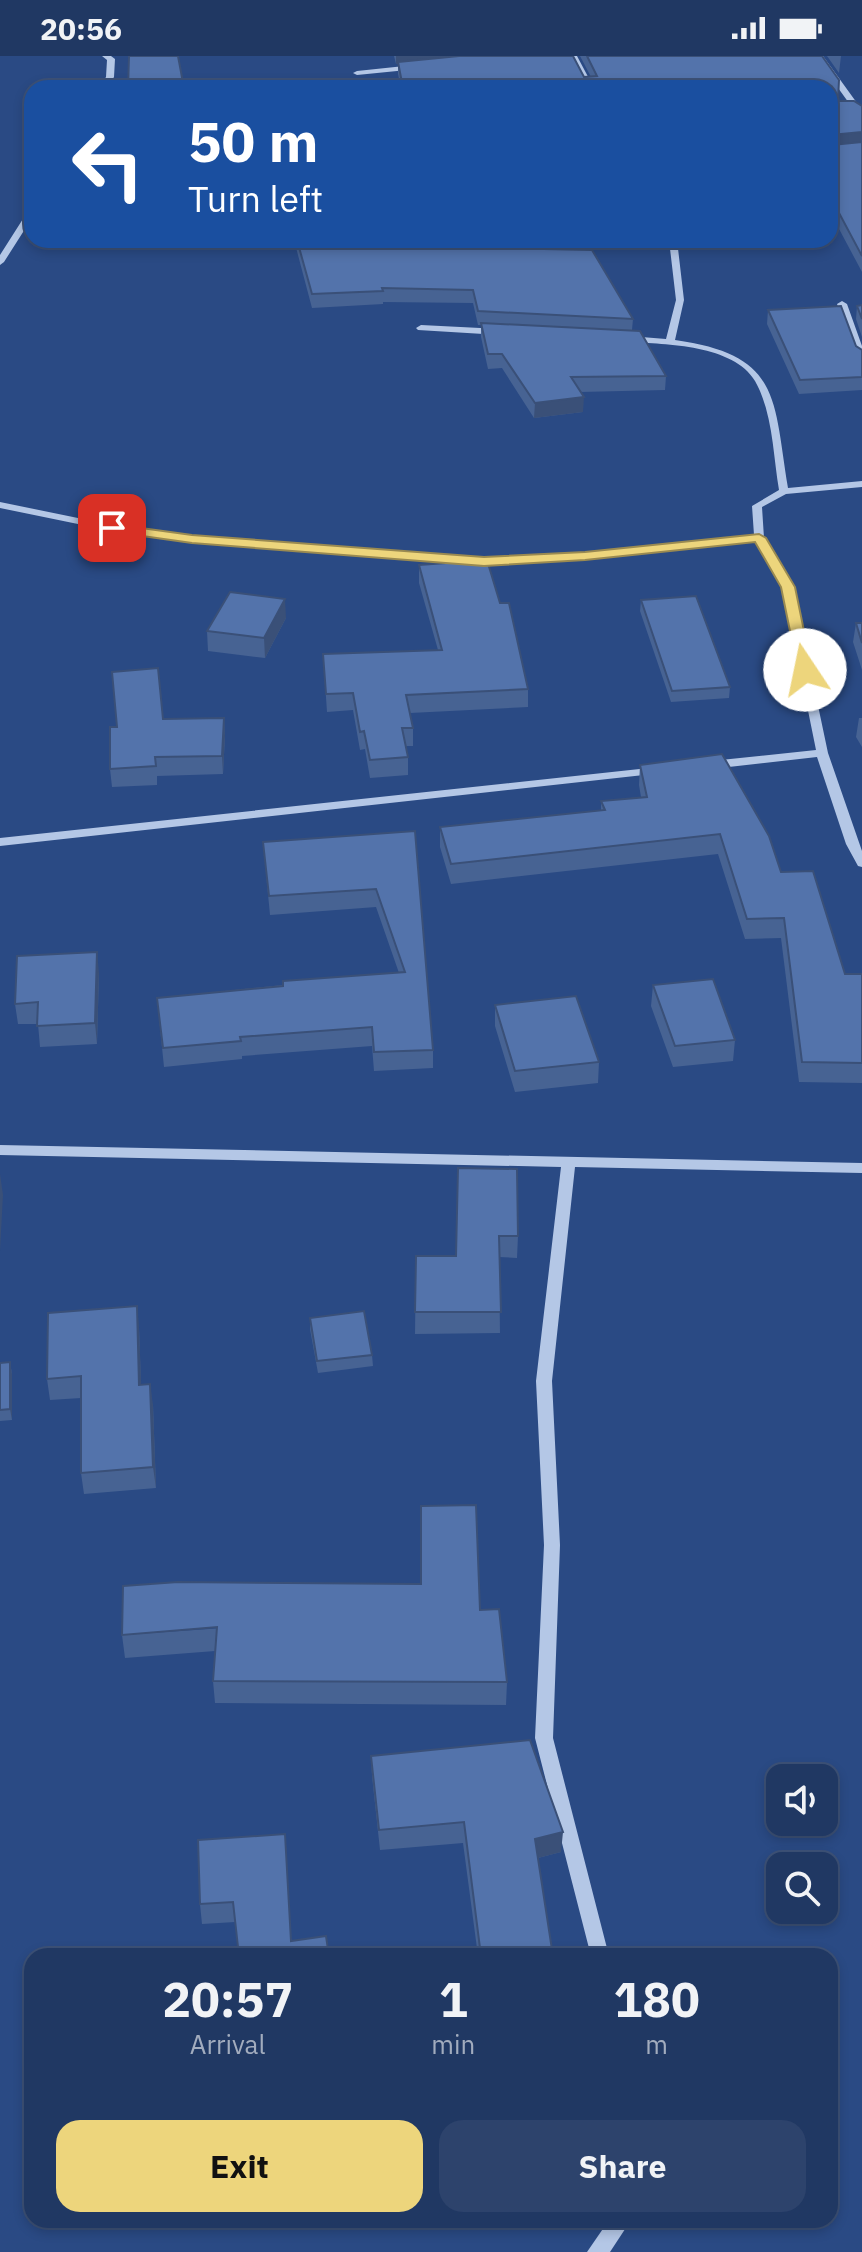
<!DOCTYPE html>
<html lang="en">
<head>
<meta charset="utf-8">
<style>
	:root { --surface:#203863; --page:#2d436c; --text:#f1f3f6; --muted:#a2acbe; --line:#3d5278; --accent:#edd57c }
	body { margin:0; font-family:"IBM Plex Sans",sans-serif; background:var(--page); color:var(--text); height:100vh; display:flex; flex-direction:column; font-size:30px; white-space:nowrap }
	* { box-sizing:border-box; margin:0 }
	p { font-size:26px; color:var(--muted) }
	.icon { flex:none; width:44px; height:44px; fill:none; stroke:currentColor; stroke-width:2; stroke-linecap:round; stroke-linejoin:round }
	.map { position:relative; flex:1; overflow:hidden }
	.sheet { position:absolute; left:24px; top:1892px; width:814px; height:280px; display:flex; flex-direction:column; background:var(--surface); border-radius:24px; box-shadow:0 4px 12px #0003,0 0 0 2px var(--line) }
	.sheet>* { flex:none }
	.banner { position:absolute; left:24px; top:24px; width:814px; height:168px; border-radius:24px; box-shadow:0 4px 12px #0003,0 0 0 2px var(--line); background:#1a4fa0; color:#fff; overflow:hidden }
	.controls { position:absolute; left:766px; top:1708px; display:grid; gap:16px }
	.controls a { display:grid; place-items:center; width:72px; height:72px; border-radius:16px; background:var(--surface); box-shadow:0 4px 12px #0003,0 0 0 2px var(--line); font-size:40px }
	.pin { position:absolute; display:grid; place-items:center; width:68px; height:68px; color:#fff; margin:-34px; border-radius:16px; box-shadow:0 4px 12px #0006 }
	.me { position:absolute; width:88px; margin:-44px; rotate:349deg; stroke-linejoin:round; filter:drop-shadow(0 0 6px #0008) }
	.turn { display:flex; align-items:center; gap:28px; height:168px; padding:0 32px; font-size:36px }
	.turn .icon { width:104px; height:104px; stroke-width:2.5 }
	.turn b { display:block; font-size:56px; line-height:68px }
	.eta { display:flex; justify-content:space-evenly; align-items:center; height:136px; text-align:center }
	.eta b { font-size:48px; font-weight:700; line-height:56px }
	.action { display:flex; gap:16px; margin-top:auto; padding:16px 32px }
	.action a { flex:1; height:92px; border-radius:24px; background:var(--accent); color:#111; font-size:32px; font-weight:700; line-height:92px; text-align:center }
	.action a+a { background:var(--page); color:var(--text) }
	.status { display:flex; justify-content:space-between; align-items:center; height:56px; padding:0 40px; background:var(--surface); direction:ltr }
	.status svg { height:22px; fill:currentColor }
	.map>svg:first-child { display:block }
	.lines { fill:none; stroke-linecap:round; stroke-linejoin:round }
	.minor { fill:#b4c7e6; fill-rule:evenodd }
	.wall { fill:#476393 }
	.shaded-wall { fill:#3a5078 }
	.building { fill:#5373ab; stroke:#3a5078; stroke-width:2 }
	.route { fill:#edd57c; stroke:#9a8a51; stroke-width:2 }
</style>
</head>
<body>
<div class="status"><b>20:56</b><svg viewBox="0 0 49 12"><path d="M0 12V9h3v3zM5 12V6h3v6zM10 12V3h3v9zM15 12V0h3v12zM26 1h20v11H26zM47 4h2v5h-2z"/></svg></div>
<div class="map">
<svg width="862" height="2196" viewBox="0 0 862 2196">
	<rect width="100%" height="100%" fill="#2a4a84"/>
	<g class="lines">
		<!-- minor -->
		<path class="minor" d="M102,0H111L115,3L114,21L107,32H99L106,21L107,4Z
			M569,0H577L594,32H586Z
			M815,0H823L862,54V61H859Z
			M414,9L418,11L417,13L357,19L353,17L357,15Z
			M32,152V162L4,206L0,209V199L28,155Z
			M669,184H677L684,244L675,284C781,299 773,341 788,432L862,425V431L786,438L762,451L764,482L793,531L828,697L862,795V811L858,810L846,788L817,701L711,713L705,709L711,705L816,694L783,531L756,485L585,503L484,508L192,486L112,475L0,452V446L112,469L192,480L484,502L585,497L754,479L752,450L779,434C773,399 773,357 755,325C734,289 666,288 629,286L624,283L629,280L666,283L676,244Z
			M842,245L847,248L862,290V306L857,303L837,248Z
			M421,269L500,273L505,276L500,279L418,274L416,272Z
			M658,711L664,715L662,717L0,790V782Z
			M0,1089L862,1107V1117L575,1111L552,1325L560,1489L553,1682L609,1900H591L535,1682L544,1489L536,1325L561,1111L0,1099Z
			M609,2164H631L610,2196H587Z"/>
	</g>
	<!-- wall -->
	<path class="wall" d="M394,0H573L584,21H591L580,0H822L838,45L862,50V216L830,156V32H401L398,18V8H396Z
		M827,0H841L839,17Z
		M294,184H540L544,193L633,263L632,274L666,320L665,334L580,336L583,356L534,362L502,312L488,313L481,281V269H478L473,247L383,246V248L312,252Z
		M862,249V281L856,263L857,250Z
		M768,254L862,294V334L799,338L767,268Z
		M419,509L528,633V651L410,657L413,672V690H406L408,701V719L370,722L365,693L360,694L353,654L327,656L323,598L438,594L419,527Z
		M641,544L730,631L729,642L671,646L640,555Z
		M286,562L265,602L208,595L207,575Z
		M856,567H862V614L853,586Z
		M224,662L225,680L223,718L157,720V729L112,731L110,713L117,671L163,663Z
		M859,662H862V691L856,681Z
		M640,709L781,816L845,918H862V1027L799,1026L781,882L745,883L718,798L451,828L440,791V771L601,755V745L641,741L639,729Z
		M415,775L433,994V1012L374,1015L372,990L242,1000V1003L164,1011L157,942L399,917L376,851L270,859L263,786Z
		M99,917L97,988L40,991L38,968H18L15,948Z
		M653,929L735,984L733,1005L673,1011L651,950Z
		M495,949L599,1006L598,1027L515,1036L495,970Z
		M458,1112L518,1180L517,1202L499,1201L500,1277L415,1278L416,1200H456Z
		M310,1262L372,1299L373,1310L318,1317L310,1273Z
		M139,1271L141,1329L153,1349L156,1432L84,1438L81,1417V1342L50,1344L47,1323Z
		M10,1306L12,1318V1364L0,1365V1307Z
		M480,1554L507,1626L506,1649L215,1647L213,1625L215,1595L125,1602L122,1579Z
		M371,1700L561,1796L538,1802L553,1900H478L463,1787L380,1794L372,1720Z
		M198,1784L291,1885L329,1900L235,1866L202,1868L200,1848Z
		M243,2164H310L244,2173Z"/>
	<!-- shaded-wall -->
	<path class="shaded-wall" d="M396,0H479L396,8Z
		M862,76V89L830,92L831,79Z
		M584,341L583,356L534,362L535,347Z
		M285,543L286,562L265,602L264,582Z
		M224,662L225,680L223,718L222,700Z
		M97,896L99,917L97,988L95,967Z
		M0,1118L3,1139L0,1195Z
		M137,1250L139,1271L142,1350L139,1329Z
		M10,1306L12,1318V1364L10,1353Z
		M150,1328L153,1349L156,1432L153,1411Z
		M563,1776L561,1796L534,1803L535,1783Z"/>
	<!-- building -->
	<path class="building" d="M129,0H178L184,32H128Z
		M459,0H573L584,21L597,20L587,0H822L839,24L838,45H854L862,50V76L831,79L830,80V32H403L398,6Z
		M830,86L832,89L862,86V200L830,140Z
		M297,184H540L544,193L592,194L633,263L478,255L473,234L382,232L383,235L312,238Z
		M862,249V263L857,250Z
		M841,250L856,290L862,294V321L800,324L768,254Z
		M481,267L640,275L666,320L571,321L584,341L535,347L502,298H488Z
		M487,504L500,547H509L528,633L406,639L413,672H402L408,701L370,704L364,675L360,676L353,637L326,638L323,598L442,594L419,509Z
		M230,536L285,543L264,582L207,575Z
		M696,540L730,631L672,635L641,544Z
		M856,567H862V587Z
		M158,612L163,663L224,662L222,700L155,701L156,710L110,713V671H117L112,616Z
		M722,698L769,780L781,816L813,815L845,918H862V1007L802,1006L784,862L747,863L720,778L451,808L440,771L605,754L601,745L647,741L640,709Z
		M415,775L433,994L374,996L372,971L240,981L241,985L163,992L157,942L283,930V925L405,916L376,833L269,840L263,786Z
		M97,896L95,967L37,970L38,946L15,948L17,900Z
		M713,923L735,984L675,990L653,929Z
		M576,940L599,1006L515,1015L495,949Z
		M458,1112L517,1113L518,1180H499L501,1256H415L416,1200H456Z
		M137,1250L139,1329L150,1328L153,1411L81,1417V1320L47,1323L48,1257Z
		M364,1255L372,1299L317,1305L310,1262Z
		M10,1306V1353L0,1354V1307Z
		M476,1449L480,1554L499,1553L507,1626L213,1625L217,1571L122,1579L123,1530L178,1526L421,1528V1450Z
		M530,1684L563,1776L535,1783L553,1900H481L464,1766L379,1774L371,1700Z
		M285,1778L291,1885L326,1880L329,1900H239L233,1846L200,1848L198,1784Z"/>
	<!-- route -->
	<path class="route" d="M112,468L192,479L484,501L585,496L759,478L766,482L795,531L812,614L805,618L798,614L781,531L755,486L585,504L484,510L192,487L107,475L105,472Z"/>
</svg>
<div class="controls">
<a><svg class="icon" aria-label="sound" viewBox="0 0 24 24"><path d="M4 9h4l5-4v14l-5-4H4zM17 9q2 3 0 6"/></svg></a>
<a><svg class="icon" aria-label="search" viewBox="0 0 24 24"><circle cx="10" cy="10" r="6"/><path d="M15 15l6 6"/></svg></a>
</div>
<div class="pin" style="left:112px;top:472px;background:#d93025"><svg class="icon" aria-label="arrive" viewBox="0 0 24 24"><path d="M6 21V4h12l-3 4 3 4H6"/></svg></div>
<svg class="me" style="left:805px;top:614px" viewBox="-20 -20 40 40"><circle r="19" fill="#fff"/><path d="M0-13L10 11 0 6-10 11z" fill="#edd57c"/></svg>
<div class="banner">
<div class="turn"><svg class="icon" aria-label="left" viewBox="0 0 24 24"><path d="M17 20v-9H6M10 6l-5 5 5 5"/></svg><div><b>50 m</b>Turn left</div></div>
</div>
<section class="sheet">
<div class="eta">
<div><b>20:57</b><p>Arrival</p></div>
<div><b>1</b><p>min</p></div>
<div><b>180</b><p>m</p></div>
</div>
<div class="action"><a>Exit</a><a>Share</a></div>
</section>
</div>
</body>
</html>
